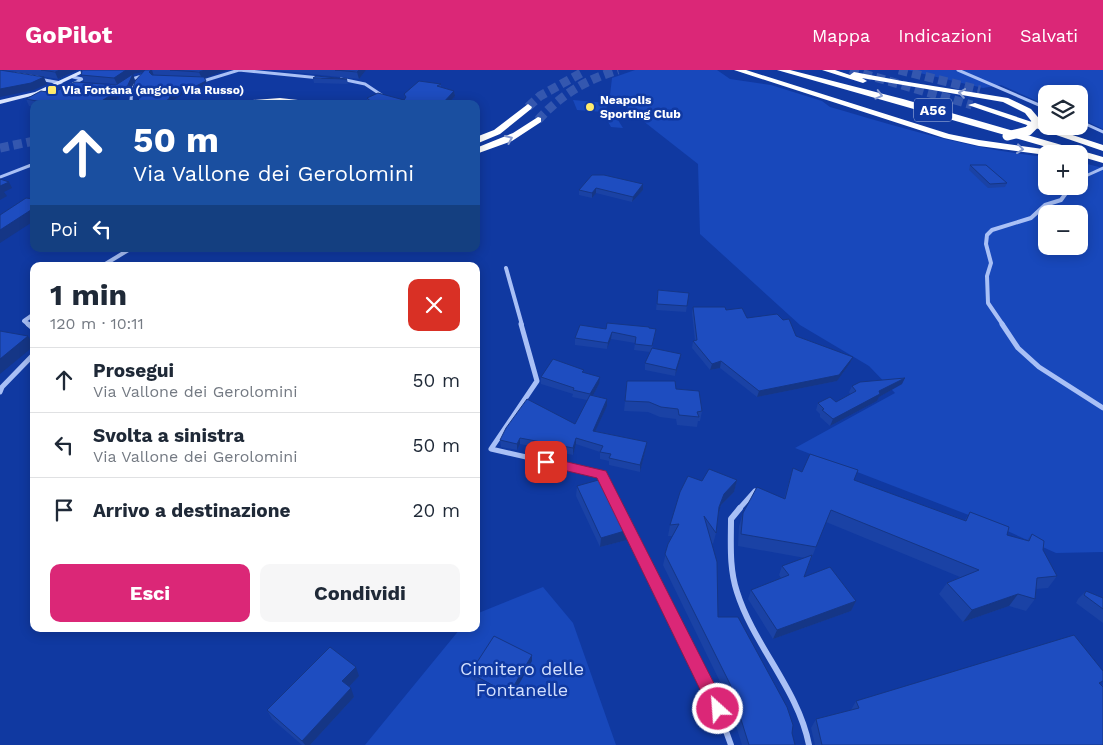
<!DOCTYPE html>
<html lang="it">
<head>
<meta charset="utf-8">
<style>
	:root { --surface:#fff; --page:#f6f6f7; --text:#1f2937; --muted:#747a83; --line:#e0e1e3; --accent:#db2777 }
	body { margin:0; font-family:"Work Sans",sans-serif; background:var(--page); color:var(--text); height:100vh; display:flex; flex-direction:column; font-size:19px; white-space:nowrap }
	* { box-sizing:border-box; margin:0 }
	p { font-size:16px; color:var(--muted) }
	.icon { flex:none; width:28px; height:28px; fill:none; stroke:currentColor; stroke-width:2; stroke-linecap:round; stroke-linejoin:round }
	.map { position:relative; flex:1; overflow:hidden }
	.sheet { position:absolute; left:30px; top:192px; width:450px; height:370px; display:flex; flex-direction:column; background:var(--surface); border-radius:10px; box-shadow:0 2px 12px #0003 }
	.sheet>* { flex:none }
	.hud { position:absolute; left:30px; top:30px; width:450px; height:152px; border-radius:10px; box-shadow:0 2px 12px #0003; background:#1a4fa0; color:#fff; overflow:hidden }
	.tools { position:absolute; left:1038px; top:15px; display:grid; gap:10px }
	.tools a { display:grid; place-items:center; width:50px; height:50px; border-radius:10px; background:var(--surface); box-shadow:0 2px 12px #0003; font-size:25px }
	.pin { position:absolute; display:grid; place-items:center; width:42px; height:42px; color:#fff; margin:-21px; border-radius:10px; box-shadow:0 2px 8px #0006 }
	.me { position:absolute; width:55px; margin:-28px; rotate:334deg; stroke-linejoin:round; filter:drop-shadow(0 0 4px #0008) }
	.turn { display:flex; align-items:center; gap:18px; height:105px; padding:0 20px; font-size:22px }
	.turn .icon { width:65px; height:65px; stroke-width:2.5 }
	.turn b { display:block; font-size:35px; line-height:42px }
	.then { display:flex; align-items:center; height:48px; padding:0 20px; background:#0003; gap:10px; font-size:19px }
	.round { display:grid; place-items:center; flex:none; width:52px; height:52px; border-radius:10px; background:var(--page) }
	.overview { display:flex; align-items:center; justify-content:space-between; height:85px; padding:0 20px }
	h1 { font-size:30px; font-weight:700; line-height:38px }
	.primary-button { display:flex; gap:10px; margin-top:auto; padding:10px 20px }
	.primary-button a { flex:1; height:58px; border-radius:10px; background:var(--accent); color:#fff; font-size:20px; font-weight:700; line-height:58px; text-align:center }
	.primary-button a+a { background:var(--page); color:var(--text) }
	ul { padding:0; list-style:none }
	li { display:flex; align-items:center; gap:15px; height:65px; padding:0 20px; border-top:1px solid var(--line) }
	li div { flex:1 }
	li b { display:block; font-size:19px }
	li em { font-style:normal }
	header { display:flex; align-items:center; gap:30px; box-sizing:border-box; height:70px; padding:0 25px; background:var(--accent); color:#fff }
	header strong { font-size:24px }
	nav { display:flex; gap:28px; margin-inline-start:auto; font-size:18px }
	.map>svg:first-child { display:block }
	.green { fill:#1848bb; fill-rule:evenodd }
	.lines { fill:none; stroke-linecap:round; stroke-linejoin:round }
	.highway-tunnel { stroke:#3457af; stroke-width:9; stroke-dasharray:9 4.5; stroke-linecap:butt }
	.street-far3 { stroke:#a9c0f6; stroke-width:3 }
	.street-far2 { stroke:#a9c0f6; stroke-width:4 }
	.street-far1 { stroke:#a9c0f6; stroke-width:5 }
	.street { stroke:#a9c0f6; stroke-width:6 }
	.secondary { fill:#d9e4fe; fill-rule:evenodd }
	.highway { fill:#fff; fill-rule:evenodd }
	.highway-bridge { stroke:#fff; stroke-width:9 }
	.wall { fill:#1a42a5 }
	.shaded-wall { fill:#153686 }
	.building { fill:#1e4dc0; stroke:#153686 }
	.oneway { stroke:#889cd0 }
	.route { fill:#db2777; stroke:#8e194d }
	.poi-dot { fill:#ffeb6d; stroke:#1039a1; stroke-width:2 }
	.labels { text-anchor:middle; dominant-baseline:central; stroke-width:5; stroke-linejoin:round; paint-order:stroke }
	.far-poi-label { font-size:12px; font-weight:bold; fill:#fff; stroke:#1039a1; text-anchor:start }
	.shield { fill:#1039a1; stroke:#b7c4e3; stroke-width:1 }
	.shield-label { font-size:14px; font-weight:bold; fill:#fff }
	.near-park-label { font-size:18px; fill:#d2dffe; stroke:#1039a1 }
</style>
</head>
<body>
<header>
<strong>GoPilot</strong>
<nav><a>Mappa</a><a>Indicazioni</a><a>Salvati</a></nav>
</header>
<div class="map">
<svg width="1103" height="675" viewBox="0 0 1103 675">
	<rect width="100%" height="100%" fill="#1039a1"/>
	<!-- green -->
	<path class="green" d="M635,0H717L730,9L771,15L822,31L830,37L844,41C912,61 976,80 1046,87V116H1079V92L1103,98V482L1056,483L992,454L795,378L895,323L869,296L800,255L700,164L698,94L610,25L612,8ZM1046,144H1079V176H1046Z
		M907,0H1103V59L1079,48V24H1046V35L1001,15L983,18Z
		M573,30L608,33L605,42H613L623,58L611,57L607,50L609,46L604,42L577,40Z
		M543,517L573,553L616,675H365L460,559H476V544Z"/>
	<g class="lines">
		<!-- highway-tunnel -->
		<path class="highway-tunnel" d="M850,0L972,35
			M899,0L980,20
			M528,37L540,26L583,2
			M538,50C561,25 585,10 618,0
			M0,78L34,71"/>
		<!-- street-far3 -->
		<path class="street-far3" d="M16,0L15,2L40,7
			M958,0L1046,38
			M39,9L61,13
			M341,9L365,14L383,26
			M129,10L145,5
			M200,12L239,0L320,8
			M71,15L82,9L73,7
			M134,34L131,30L132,19L138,10
			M1079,51L1103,62
			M0,107L34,94
			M1079,109L1103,98"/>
		<!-- street-far2 -->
		<path class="street-far2" d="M102,196L130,179
			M506,198L522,255
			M29,255L24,251L34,244
			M1003,255L988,233L987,206L991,193L986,174L987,165L992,160L1031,148L1045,135L1061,130L1071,116"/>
		<!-- street-far1 -->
		<path class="street-far1" d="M28,254L34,259
			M521,254L537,311L491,379L601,404L619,439
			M1002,254L1018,278L1039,297L1103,338
			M0,322L2,317L34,284
			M739,439L755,421"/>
		<!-- street -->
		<path class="street" d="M618,438L718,639L731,675
			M740,438L731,449C731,473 729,498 737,522C754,576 798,619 809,675"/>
		<!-- secondary -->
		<path class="secondary" d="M82,0H89L39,24L0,34V30L35,22Z"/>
		<!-- highway -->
		<path class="highway" d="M734,0H746L949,64L979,70L1050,80L1055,83L1046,84V85L979,76L944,68Z
			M777,0H790L903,29L1103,87V93L1079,86V84H1071Z
			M822,0H835L850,5L854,2L902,11L1008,28L1031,39L1042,52L1039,54L1103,75V81L968,35L975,33L1032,52L1025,43L1003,32L862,8L867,11L863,13Z
			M280,28L307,31L311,34H236L240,31Z
			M528,34L532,37L531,39L500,64L476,74V67L494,60Z
			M538,47L541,48V52L512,71L476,84V78L513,63Z"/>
		<!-- highway-bridge -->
		<path class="highway-bridge" d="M1007,66L1028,61L1037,52"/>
	</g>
	<!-- wall -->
	<path class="wall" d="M1,0H78L58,9Z
		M80,0H228L204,8L208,18L196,24H184L174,30L173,34H139L138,25H136L133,18L143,2L133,4L129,24L125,23L110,34H34V37L29,36L26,29L52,23L116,14L84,12Z
		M272,0H366L359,9Z
		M313,8L347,9L348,14L314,13Z
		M441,14V17L454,21L455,26L448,34H369L368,33L367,28L404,30L405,28L404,24Z
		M970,95L1007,113L1005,117L988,118L969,100Z
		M643,114V120L632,132L596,123L592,128L579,125V120Z
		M1046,160V171L1040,168L1043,162Z
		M658,220L689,223L686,242L656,240Z
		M693,237L726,240L853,287L850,293L837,311L757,327L720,298L710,300L692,278L693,271H695L692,243Z
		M649,258L656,259L652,279L680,290L675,306L645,300V293L650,282L634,280L635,273L611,269L607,279L575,275V268L606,259Z
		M584,303L599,314L593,325L607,329V336L595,361L647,372L646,378L640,402L609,395V391L600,389V382L576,374L573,385L520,374L517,380L501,377L500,370L575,354L587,330L572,327L573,324L541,314V307Z
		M627,311L676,319L702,341L700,351H698L697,357L677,355L676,349L660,347L648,342L624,341Z
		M902,314L879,327L877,331L830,356L820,347V344L816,340L818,333L836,332L850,324L849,322L852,316Z
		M793,398L802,402L854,410L965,450L970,442L1007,465L1027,470L1032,464L1043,480L1057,506L1048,518L1036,519L1035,529L1026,541L1009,536L963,552L939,524L947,513L960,507L826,452L804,507L856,531L851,541L773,569L748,529L751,520L781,508L779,505L782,496L805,488L738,476L739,456L743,443L784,429Z
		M737,410L734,422L721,435L718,443L716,463L713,474L712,473L718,547L792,663L795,675H742L726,624L663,495L668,474L672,466H668L670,455L702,411Z
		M577,416L627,470L600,477L576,426Z
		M1086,521L1103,528V553L1076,533L1078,529Z
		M532,591L510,630L471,609L470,603Z
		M359,606L349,617L354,627L310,675H302L272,649L267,640Z
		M1101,615L1103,675H815L811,658L816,649L851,640L856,631Z"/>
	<!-- shaded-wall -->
	<path class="shaded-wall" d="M60,0H78L58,9L55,2Z
		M126,0H145L143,2L133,4L135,10L129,24L127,17L117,14L114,8Z
		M151,0H152L154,6L152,9L149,2Z
		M205,0H228L202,9L199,2Z
		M359,0H366L359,9L357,2Z
		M44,7L47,14L34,20L0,27V19Z
		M206,11L208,18L196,24L194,17Z
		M123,17L125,23L110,34H97Z
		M182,17L184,24L174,30L173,34H161L171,23Z
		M454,21L455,26L448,34H442Z
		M9,112L12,118L4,122L7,126L0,130V116Z
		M643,114V120L632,132L633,127Z
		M596,118V123L592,128V123Z
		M34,138V151L0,173V160Z
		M612,262L611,269L607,279L608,273Z
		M28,266L34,275V276L0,304V289Z
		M681,284L680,290L675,306L676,300Z
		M853,287L850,293L837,311L757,327L759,321Z
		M721,291L720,298L710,300L712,294Z
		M600,307L599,314L590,331V324Z
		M905,308L902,314L879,327L877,331L830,356L833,349L879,321Z
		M607,329V336L592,368L593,361Z
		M520,368V374L517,380V374Z
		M576,368V374L573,385V378Z
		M647,372L646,378L640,402V395Z
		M737,410L734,422L721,435L717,448L719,437L724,424Z
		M628,460L627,470L600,477L601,468Z
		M1018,524L1009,536L963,552L972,540Z
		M856,531L851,541L773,569L777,560Z
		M532,585V591L510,630L509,624Z
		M356,597L359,606L346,620L342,611Z
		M351,618L354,627L310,675H305L302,671Z"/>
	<!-- building -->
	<path class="building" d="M0,0L44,7L31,13L0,19Z
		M41,0H60L55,2Z
		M81,0H126L114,8L81,5L82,1Z
		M145,0H151L149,2L152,5L204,7L206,11L194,17H182L171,23L169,29L161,34H139L137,19L133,18L135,11Z
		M170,0H205L199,2Z
		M335,0H359L357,2Z
		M133,4L127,17H123L97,34H53L26,29L41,21L52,23L75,12L116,15Z
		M316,6L347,9L313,8Z
		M419,11L441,14L437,16L454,21L442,34H374L367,28L378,23L404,30L406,27L404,24Z
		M970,95H986L1007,113L990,114Z
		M592,105H604L643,114L633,127L596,118L592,123L579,120Z
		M0,109L9,112L0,116Z
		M26,128L34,129V138L0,160V145Z
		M658,220L689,223L687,236L657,234Z
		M693,237H725L726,240L742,238L747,248L777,244L783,250L789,249L796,266L853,287L839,305L759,321L721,291L712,294L693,271L697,270Z
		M607,253L649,257V258L656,259L652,276L635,274L636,267L612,262L608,273L575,268L580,255L606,259Z
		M0,261L28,266L0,289Z
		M652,278L681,284L676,300L645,293Z
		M553,289L584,300L582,302L600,307L590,324L573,320L574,318L541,307Z
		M905,308L879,321L880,324L833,349L822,340L824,339L818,333L830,327L836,332L856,321L852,316L860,312Z
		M627,311H675L676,319L699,321L702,341L697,342L699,347L679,345L678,339L661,337L649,332L625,331Z
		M590,325L607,329L593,361L647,372L640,395L609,388L611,384L600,382L603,376L576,368L573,378L520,368L517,374L500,370L506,358L527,329L575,354Z
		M810,384L858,400L854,410L966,451L970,442L1009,457L1007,465L1029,471L1032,464L1044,471L1043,480L1057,506L1037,508L1035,529L1018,524L972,540L947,513L979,500L831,440L816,477L741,464L743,443L757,417L785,429L793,398L802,402Z
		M709,399L737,410L724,424L719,437L716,463L704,446L717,492L718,547H738L787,637L793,655L792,663L795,675H749L730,614L665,484L668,474L679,454L670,455L680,422L688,406L702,411Z
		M602,409L628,460L601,468L577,416Z
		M812,485L804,507L830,497L856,531L777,560L751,520L789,505L782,496Z
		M1086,521L1103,528V539L1084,525Z
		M1074,565L1103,601V611L1099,613L1103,617V675H822L816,649L859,638L856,631Z
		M494,566L532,585L509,624L470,603Z
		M330,577L356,597L342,611L351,618L302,671L267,640Z"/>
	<!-- one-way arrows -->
	<defs><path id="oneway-chevron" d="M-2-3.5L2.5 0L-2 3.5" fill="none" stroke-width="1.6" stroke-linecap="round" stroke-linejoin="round" transform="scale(1.25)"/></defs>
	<g class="oneway">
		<use href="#oneway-chevron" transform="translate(962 23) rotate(-172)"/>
		<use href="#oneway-chevron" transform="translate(879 25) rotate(15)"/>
		<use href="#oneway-chevron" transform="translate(509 69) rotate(-24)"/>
		<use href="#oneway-chevron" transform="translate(1020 79) rotate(7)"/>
	</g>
	<!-- route -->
	<path class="route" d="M546,387L606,401L724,633L726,639L724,644L718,647L712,644L597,408L542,395L540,392L542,389Z"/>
	<!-- markers -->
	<g class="poi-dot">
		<rect x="47" y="15" width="10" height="10" rx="2.5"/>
		<circle cx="590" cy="37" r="5"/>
	</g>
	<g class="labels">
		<!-- far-poi labels -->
		<g class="far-poi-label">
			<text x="62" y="20">Via Fontana (angolo Via Russo)</text>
			<text x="600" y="30">Neapolis<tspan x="600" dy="14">Sporting Club</tspan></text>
		</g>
		<!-- shield labels -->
		<rect class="shield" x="914" y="28.5" width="38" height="23" rx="4"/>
		<g class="shield-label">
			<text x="933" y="40">A56</text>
		</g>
		<!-- near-park labels -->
		<g class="near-park-label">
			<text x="522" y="598">Cimitero delle<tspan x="522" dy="21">Fontanelle</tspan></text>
		</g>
	</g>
</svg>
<div class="tools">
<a><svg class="icon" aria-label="layers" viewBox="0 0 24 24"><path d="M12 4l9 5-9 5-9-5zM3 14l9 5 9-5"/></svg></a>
<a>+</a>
<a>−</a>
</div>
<div class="pin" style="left:546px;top:392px;background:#d93025"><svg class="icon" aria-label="arrive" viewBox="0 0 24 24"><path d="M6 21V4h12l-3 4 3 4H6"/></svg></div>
<svg class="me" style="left:718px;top:639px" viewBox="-20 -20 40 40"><circle r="17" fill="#db2777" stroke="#fff" stroke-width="3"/><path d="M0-11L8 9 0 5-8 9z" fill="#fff"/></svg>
<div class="hud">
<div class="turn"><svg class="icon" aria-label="ahead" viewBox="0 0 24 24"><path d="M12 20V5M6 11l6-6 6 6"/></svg><div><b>50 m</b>Via Vallone dei Gerolomini</div></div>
<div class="then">Poi<svg class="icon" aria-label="left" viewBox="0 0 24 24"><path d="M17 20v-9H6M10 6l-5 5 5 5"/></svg></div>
</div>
<section class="sheet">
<div class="overview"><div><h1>1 min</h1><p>120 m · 10:11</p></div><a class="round" style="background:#d93025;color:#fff"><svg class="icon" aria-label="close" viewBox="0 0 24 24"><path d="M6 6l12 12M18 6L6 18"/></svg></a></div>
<ul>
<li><svg class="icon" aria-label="ahead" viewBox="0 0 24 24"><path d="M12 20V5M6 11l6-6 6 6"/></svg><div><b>Prosegui</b><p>Via Vallone dei Gerolomini</p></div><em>50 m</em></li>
<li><svg class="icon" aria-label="left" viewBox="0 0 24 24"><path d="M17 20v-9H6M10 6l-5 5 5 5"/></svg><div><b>Svolta a sinistra</b><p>Via Vallone dei Gerolomini</p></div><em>50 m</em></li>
<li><svg class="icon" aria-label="arrive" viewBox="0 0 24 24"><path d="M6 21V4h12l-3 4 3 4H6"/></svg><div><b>Arrivo a destinazione</b></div><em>20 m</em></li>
</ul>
<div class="primary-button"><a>Esci</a><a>Condividi</a></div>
</section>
</div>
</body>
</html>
